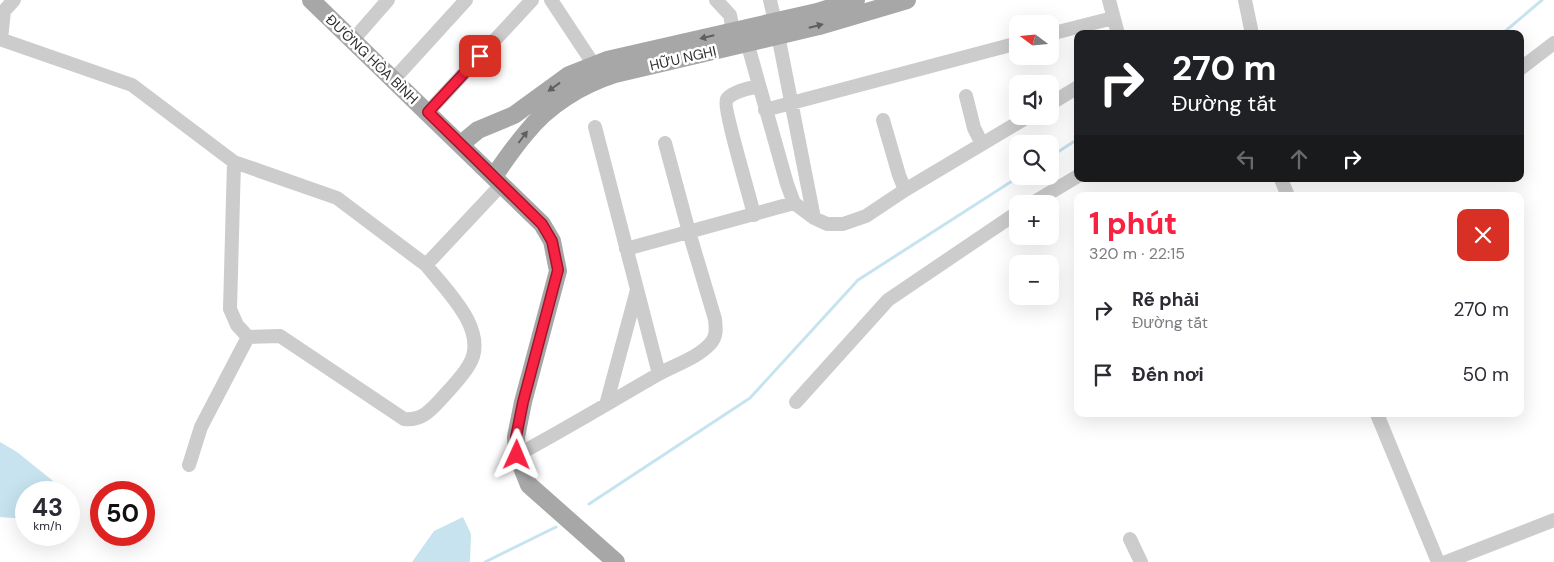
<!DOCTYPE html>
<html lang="vi">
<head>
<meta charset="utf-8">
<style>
	:root { --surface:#fff; --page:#f2f2f3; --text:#2b2b33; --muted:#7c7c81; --accent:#f72141 }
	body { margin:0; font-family:"DM Sans",sans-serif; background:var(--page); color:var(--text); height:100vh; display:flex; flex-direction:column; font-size:19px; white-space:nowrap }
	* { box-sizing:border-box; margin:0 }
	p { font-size:16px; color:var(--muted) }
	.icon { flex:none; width:28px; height:28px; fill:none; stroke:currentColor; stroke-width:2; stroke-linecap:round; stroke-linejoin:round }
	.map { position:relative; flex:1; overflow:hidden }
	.drawer { position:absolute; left:1074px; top:192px; width:450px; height:225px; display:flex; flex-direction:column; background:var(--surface); border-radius:10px; box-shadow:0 5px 20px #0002 }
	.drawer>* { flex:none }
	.hud { position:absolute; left:1074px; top:30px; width:450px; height:152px; border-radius:10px; box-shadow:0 5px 20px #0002; background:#202124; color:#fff; overflow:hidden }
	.needle { width:32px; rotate:286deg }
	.buttons { position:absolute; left:1009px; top:15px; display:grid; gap:10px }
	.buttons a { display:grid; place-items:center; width:50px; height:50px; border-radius:10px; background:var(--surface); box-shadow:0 5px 20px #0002; font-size:25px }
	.speed { position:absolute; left:15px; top:481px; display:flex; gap:10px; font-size:25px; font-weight:700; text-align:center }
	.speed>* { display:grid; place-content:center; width:65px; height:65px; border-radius:50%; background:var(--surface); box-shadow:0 5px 20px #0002; line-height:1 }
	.speed small { font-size:12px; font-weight:400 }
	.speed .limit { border:8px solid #d22; background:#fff; color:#111 }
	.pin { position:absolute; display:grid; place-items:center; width:42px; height:42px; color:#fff; margin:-21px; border-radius:10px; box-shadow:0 2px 8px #0006 }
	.me { position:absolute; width:55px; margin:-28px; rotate:1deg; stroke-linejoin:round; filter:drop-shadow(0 0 4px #0008) }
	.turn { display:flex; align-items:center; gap:18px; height:105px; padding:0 15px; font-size:22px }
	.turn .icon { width:65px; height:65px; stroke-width:2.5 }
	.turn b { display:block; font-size:35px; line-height:42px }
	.lanes { display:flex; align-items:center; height:48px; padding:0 15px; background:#0003; justify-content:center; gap:25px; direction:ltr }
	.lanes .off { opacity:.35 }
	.round { display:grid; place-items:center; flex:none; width:52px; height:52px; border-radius:10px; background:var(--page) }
	.overview { display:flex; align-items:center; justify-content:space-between; height:85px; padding:0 15px }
	h1 { font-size:30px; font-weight:800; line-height:38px; color:var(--accent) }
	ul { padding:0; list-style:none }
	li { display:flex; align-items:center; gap:15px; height:65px; padding:0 15px }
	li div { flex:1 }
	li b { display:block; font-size:19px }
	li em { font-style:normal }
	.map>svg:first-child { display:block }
	.water { fill:#c6e3ef }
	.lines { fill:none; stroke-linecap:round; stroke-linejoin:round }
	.stream { stroke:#c6e3ef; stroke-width:3 }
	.minor { stroke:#ccc; stroke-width:14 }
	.major { stroke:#a7a7a7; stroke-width:18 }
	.oneway { fill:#5f5f5f }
	.route-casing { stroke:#a1152a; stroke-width:12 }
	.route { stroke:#f72141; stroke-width:9 }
	.labels { text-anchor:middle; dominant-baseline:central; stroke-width:5; stroke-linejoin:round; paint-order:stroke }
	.street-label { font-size:14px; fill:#2f2f2f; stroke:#fff }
</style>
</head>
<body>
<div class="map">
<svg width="1554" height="562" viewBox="0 0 1554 562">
	<rect width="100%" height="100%" fill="#fff"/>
	<!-- water -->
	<path class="water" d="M0,442L17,452L58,485V492H26V519L0,517Z
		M463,517L471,534L470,562H412L434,531Z"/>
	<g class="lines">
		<!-- stream -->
		<path class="stream" d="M1502,34L1542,0
			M1050,157L1078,139
			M589,504L750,398L858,280L1020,176
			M485,562L556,527"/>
		<!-- minor -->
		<path class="minor" d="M551,0L594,65L598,74
			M716,0L730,15L733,31
			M770,0L778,35L814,218
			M1109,0L1118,34
			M1245,0L1252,34
			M1050,34L1113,18
			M0,39L132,85L234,162L337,198L426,265L502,184
			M1,39L4,11L14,0
			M353,40L388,0
			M747,42L787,184L794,203
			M1520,69L1554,43
			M394,79L466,0
			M966,96L974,128L982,144
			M1050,104L1078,87
			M765,110L1018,43
			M428,112L532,0
			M883,120L899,175L905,190
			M595,127L659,374
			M234,162L230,309L237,325L248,337L280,336L404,419C422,421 431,410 442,398C451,388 462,377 469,365C490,331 446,290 426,265
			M1281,179L1288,196
			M1031,204L1078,176
			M754,215C751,200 722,106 727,99C733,91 750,88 759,86
			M626,249L794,203L814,218L827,224H843L866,216L905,190L1029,116
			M796,402L888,300L1018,212
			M606,405L637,290
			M1377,414L1438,562
			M517,455C564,430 610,402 657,375C674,365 696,359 710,344C717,337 716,329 715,319L689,232L665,143
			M189,465L201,427L248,337
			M1130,539L1141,562
			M1446,562L1554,520"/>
		<!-- major -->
		<path class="major" d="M311,0L542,224L552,241L558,271L523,402L516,437L517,455L529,485L616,562
			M461,144L478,130L514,115L569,75L607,60L817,12L856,0
			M494,176C504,162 514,147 526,133C548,105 581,85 615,74L819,26L907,0"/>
	</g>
	<!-- one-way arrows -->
	<defs><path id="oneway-solid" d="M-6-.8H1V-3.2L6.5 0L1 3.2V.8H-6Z" transform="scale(1.25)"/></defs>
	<g class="oneway">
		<use href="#oneway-solid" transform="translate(816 26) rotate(-14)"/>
		<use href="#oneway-solid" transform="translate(707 37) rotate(167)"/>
		<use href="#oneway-solid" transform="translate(554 87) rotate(144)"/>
		<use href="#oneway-solid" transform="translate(523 137) rotate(-53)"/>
	</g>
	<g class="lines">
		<defs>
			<path id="route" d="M480,56L428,112L542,224L552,241L558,270L523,402L516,437L517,455"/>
		</defs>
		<!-- route casing -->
		<use href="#route" class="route-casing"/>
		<!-- route -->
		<use href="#route" class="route"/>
	</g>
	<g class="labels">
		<!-- street labels -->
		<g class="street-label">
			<text transform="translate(683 58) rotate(-13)">HỮU NGHỊ</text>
			<text transform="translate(372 59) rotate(44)">ĐƯỜNG HÒA BÌNH</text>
		</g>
	</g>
</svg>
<div class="buttons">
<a><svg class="needle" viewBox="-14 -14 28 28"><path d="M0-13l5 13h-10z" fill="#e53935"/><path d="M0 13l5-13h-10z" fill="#7c7c81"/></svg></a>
<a><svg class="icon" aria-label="sound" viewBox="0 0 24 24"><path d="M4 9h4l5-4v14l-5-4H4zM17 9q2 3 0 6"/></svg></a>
<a><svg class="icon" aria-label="search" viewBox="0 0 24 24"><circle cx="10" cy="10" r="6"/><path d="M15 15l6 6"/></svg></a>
<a>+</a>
<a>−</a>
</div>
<div class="speed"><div>43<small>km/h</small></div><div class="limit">50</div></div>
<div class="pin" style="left:480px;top:56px;background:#d93025"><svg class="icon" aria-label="arrive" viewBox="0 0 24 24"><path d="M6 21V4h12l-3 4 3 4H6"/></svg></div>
<svg class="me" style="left:517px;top:455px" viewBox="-20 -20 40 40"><path d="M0-17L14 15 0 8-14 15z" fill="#f72141" stroke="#fff" stroke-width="4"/></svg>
<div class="hud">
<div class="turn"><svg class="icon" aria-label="right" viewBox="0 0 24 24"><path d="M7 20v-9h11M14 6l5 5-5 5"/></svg><div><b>270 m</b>Đường tắt</div></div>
<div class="lanes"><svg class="icon off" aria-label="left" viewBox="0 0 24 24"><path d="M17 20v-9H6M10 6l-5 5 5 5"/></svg><svg class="icon off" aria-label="ahead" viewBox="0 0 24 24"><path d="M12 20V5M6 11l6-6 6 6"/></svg><svg class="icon" aria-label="right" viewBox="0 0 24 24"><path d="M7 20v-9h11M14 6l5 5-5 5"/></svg></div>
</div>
<section class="drawer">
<div class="overview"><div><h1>1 phút</h1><p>320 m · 22:15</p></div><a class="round" style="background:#d93025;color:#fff"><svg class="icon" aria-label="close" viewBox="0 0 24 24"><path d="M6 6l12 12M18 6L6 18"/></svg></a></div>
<ul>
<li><svg class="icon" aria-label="right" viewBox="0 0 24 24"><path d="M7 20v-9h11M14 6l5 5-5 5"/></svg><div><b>Rẽ phải</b><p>Đường tắt</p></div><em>270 m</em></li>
<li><svg class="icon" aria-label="arrive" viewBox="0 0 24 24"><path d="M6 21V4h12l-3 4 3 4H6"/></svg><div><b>Đến nơi</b></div><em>50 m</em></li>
</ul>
</section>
</div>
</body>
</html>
